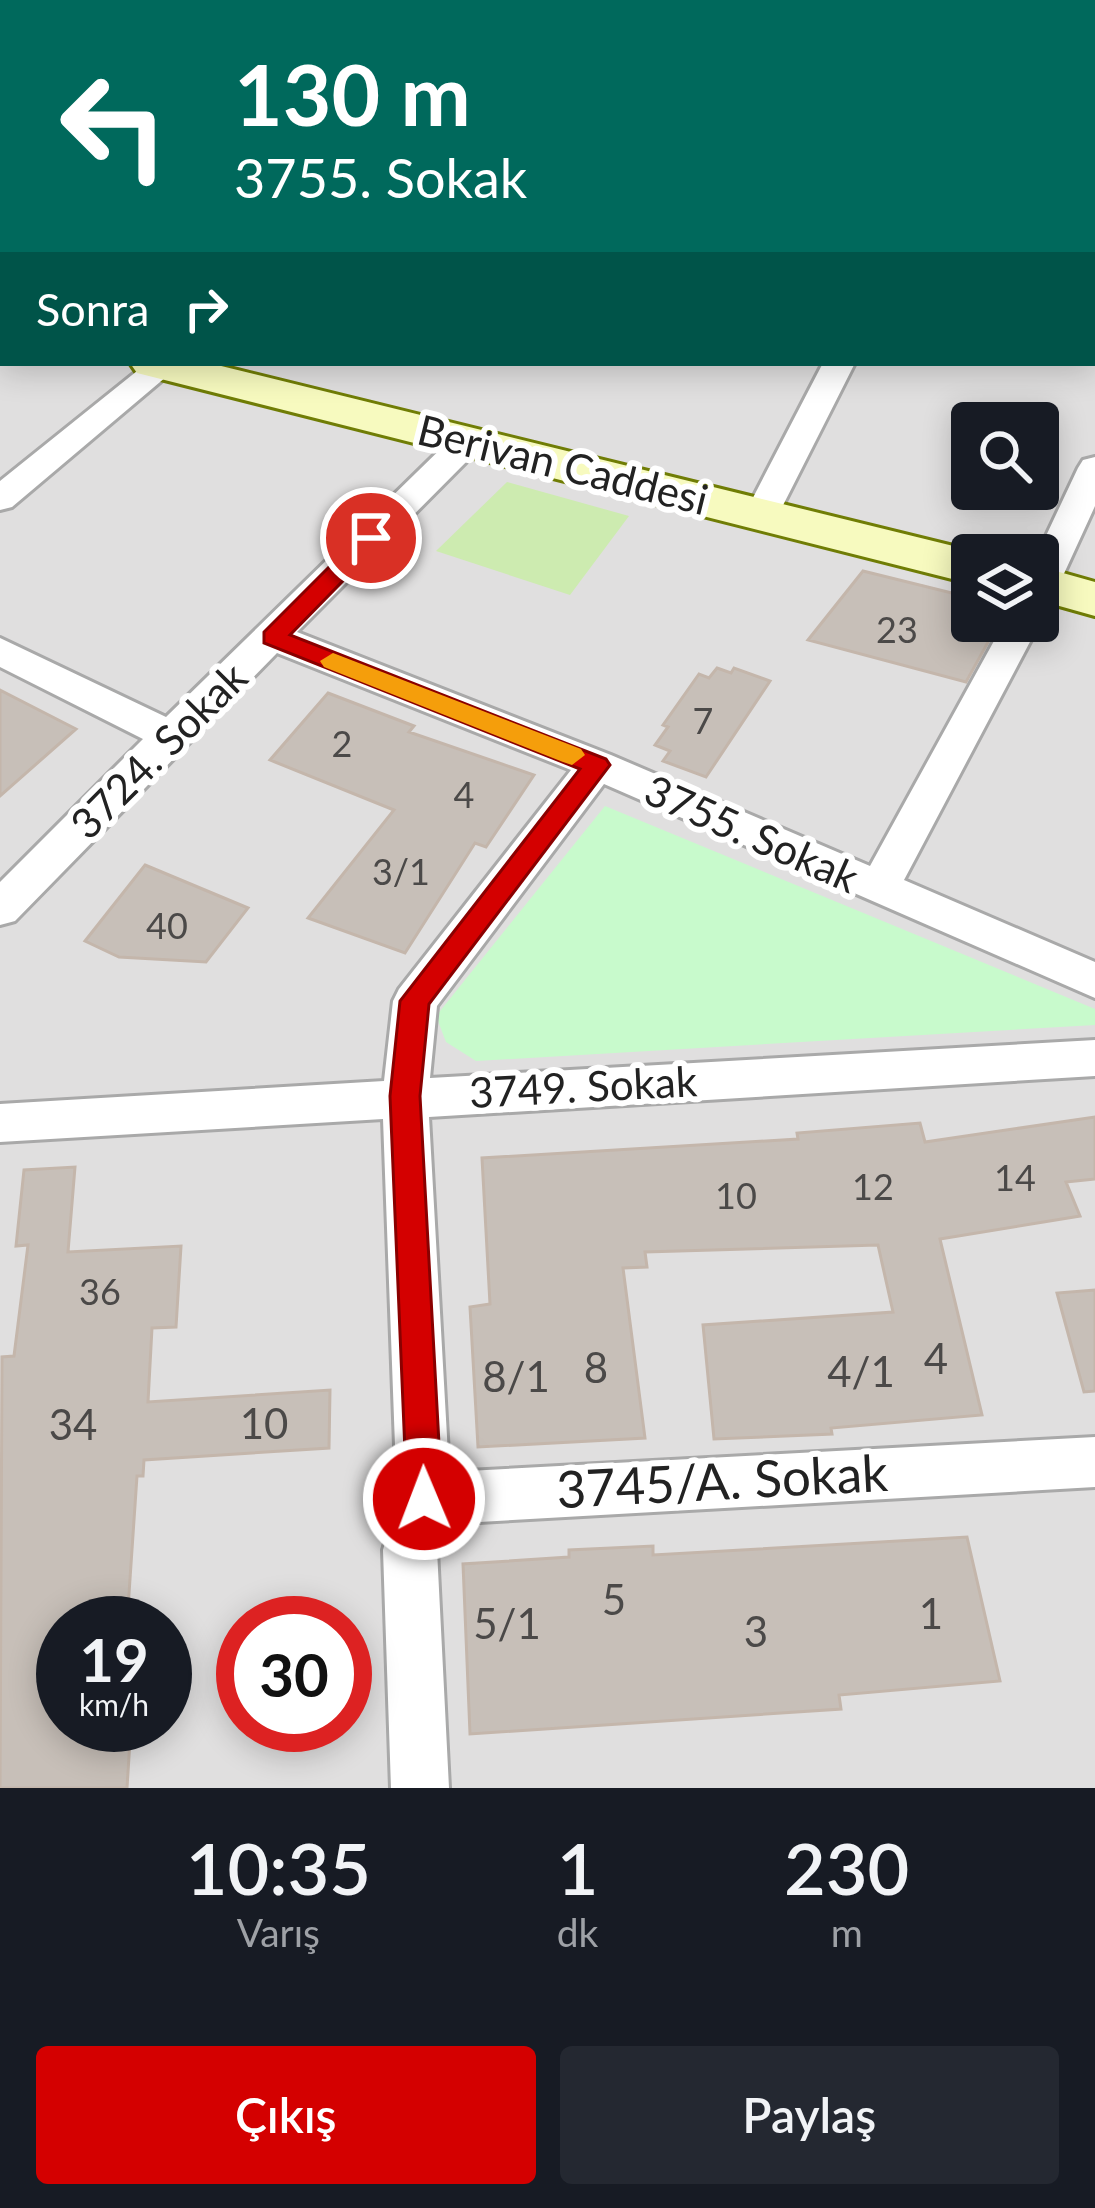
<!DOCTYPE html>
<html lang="tr">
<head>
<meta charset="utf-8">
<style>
	:root { --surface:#171b24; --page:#242831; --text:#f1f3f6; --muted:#9ea1a6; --accent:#d40000 }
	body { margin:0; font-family:Lato,sans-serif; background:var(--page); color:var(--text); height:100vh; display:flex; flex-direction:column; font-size:45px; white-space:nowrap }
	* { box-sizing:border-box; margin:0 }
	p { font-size:39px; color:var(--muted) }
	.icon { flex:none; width:66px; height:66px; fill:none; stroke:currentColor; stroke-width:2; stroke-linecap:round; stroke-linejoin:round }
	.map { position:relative; height:1788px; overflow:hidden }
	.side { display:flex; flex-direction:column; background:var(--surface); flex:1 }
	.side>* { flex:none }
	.banner { position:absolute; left:0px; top:0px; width:1095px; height:366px; box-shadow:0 6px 30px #0003; background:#00695c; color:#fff; overflow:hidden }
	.buttons { position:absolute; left:951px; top:402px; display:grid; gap:24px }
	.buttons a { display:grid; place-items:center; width:108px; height:108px; border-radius:12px; background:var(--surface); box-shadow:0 6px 30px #0003; font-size:60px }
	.speed { position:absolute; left:36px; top:1596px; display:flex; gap:24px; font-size:60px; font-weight:700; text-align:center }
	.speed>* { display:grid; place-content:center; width:156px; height:156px; border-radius:50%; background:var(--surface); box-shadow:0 6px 30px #0003; line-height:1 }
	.speed small { font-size:30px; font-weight:400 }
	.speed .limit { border:18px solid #d22; background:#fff; color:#111 }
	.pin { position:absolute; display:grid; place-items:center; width:102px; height:102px; color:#fff; margin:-51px; border:6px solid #fff; border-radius:50%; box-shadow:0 3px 12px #0007 }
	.me { position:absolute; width:132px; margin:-66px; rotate:359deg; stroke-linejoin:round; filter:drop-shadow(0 0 9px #0008) }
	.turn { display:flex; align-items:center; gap:42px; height:252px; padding:0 36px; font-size:54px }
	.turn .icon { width:156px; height:156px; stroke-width:2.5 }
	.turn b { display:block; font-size:84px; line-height:102px }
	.then { display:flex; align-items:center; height:114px; padding:0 36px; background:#0003; gap:24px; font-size:45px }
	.eta { display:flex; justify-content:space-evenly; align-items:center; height:204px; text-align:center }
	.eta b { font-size:72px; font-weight:600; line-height:84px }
	.primary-button { display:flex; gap:24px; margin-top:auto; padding:24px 36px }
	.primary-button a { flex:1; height:138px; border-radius:12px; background:var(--accent); color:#fff; font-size:48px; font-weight:600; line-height:138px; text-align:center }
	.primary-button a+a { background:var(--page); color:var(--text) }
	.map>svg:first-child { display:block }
	.residential { fill:#e0dfdf; fill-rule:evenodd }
	.grass { fill:#cdebb0 }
	.park { fill:#c8facc }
	.building { fill:#c7bfb8; stroke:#c4b6ab; stroke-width:3 }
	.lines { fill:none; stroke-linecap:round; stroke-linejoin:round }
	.street-casing { stroke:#a9a9a9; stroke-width:6 }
	.secondary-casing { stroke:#707d05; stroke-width:6 }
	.street { fill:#fff; fill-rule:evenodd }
	.secondary { fill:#f7fabf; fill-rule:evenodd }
	.route { fill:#d40000; stroke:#8a0000; stroke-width:3 }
	.slow { fill:#f59e0b }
	.labels { text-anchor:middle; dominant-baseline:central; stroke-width:12; stroke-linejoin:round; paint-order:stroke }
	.number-label { font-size:36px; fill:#4b4948 }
	.street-label { font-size:42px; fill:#222; stroke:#fff }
	.near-number-label { font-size:42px; fill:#4b4948 }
	.near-street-label { font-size:51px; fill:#222; stroke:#fff }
</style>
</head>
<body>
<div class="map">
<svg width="1095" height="1788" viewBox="0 0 1095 1788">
	<rect width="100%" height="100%" fill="#f2efe9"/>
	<!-- residential -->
	<path class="residential" d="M0,0H1095V1788H0ZM3,3H1092V363H3ZM972,423H1038V489H972ZM972,555H1038V621H972ZM63,1623H165V1725H63ZM243,1623H345V1725H243Z"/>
	<!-- grass -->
	<path class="grass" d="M507,482L629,516L570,595L436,551Z"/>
	<!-- park -->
	<path class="park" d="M605,806L1095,1009V1025L476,1061L446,1042L436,1016Z"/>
	<!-- building -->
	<path class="building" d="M863,571L968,597L954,620L992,635L966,682L808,640Z
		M717,668L731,673L734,668L770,681L706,777L663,761L670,751L655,745L668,727L663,725L699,674L709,678Z
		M0,690L76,729L0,796Z
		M328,693L414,726L409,732L534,775L486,847L475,843L405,953L308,918L394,810L270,760Z
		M145,865L248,908L206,962L119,957L85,941Z
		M1095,1117V1179L1066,1182L1080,1216L940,1239L982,1415L831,1428L832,1434L714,1439L703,1325L893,1312L878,1245L645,1252L647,1267L623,1268L645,1438L478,1447L470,1307L490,1304L482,1158L798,1139L797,1133L920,1123L925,1142Z
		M75,1167L68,1252L181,1246L176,1327L152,1328L148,1402L330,1390L329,1448L144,1460L143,1476H137L127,1623H63V1725H131L127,1788H0L2,1357L14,1356L28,1245L16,1246L24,1170Z
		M1095,1290V1391L1084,1392L1057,1293Z
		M967,1537L1000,1681L839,1695L841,1709L470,1734L463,1564L569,1557V1550L653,1546V1555Z"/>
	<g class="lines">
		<defs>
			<path id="street" d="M9,0H48L50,3H11Z
				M1092,230L1095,231V249L1092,248Z
				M147,363L179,366L12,507L0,510V481Z
				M823,363H855L774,523H750L744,515Z
				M470,429L482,432L487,439L482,446L297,632L611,755L870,866L1005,621H1038V615L1041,621L904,880L1095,962V998L604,784L437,1006L430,1078L1095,1040V1076L429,1117L449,1472L1095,1437V1487L444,1524L437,1550L449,1788H391L383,1550L397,1500L383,1119L0,1142V1104L384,1081L393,1001L399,989L571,770L277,653L15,921L0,925V882L143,739L0,667V638L166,717L458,432Z
				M1095,457V506L1056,591L1051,600L1038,603L1037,555L1078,468L1083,460Z"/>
			<path id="secondary" d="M3,225V251L0,252V226Z
				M0,310L3,311V339L0,338Z
				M130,363H209L990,555H972V584L137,373Z
				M1038,566L1095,582V616L1038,600Z"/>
		</defs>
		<!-- street casing -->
		<use href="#street" class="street-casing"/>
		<!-- secondary casing -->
		<use href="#secondary" class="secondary-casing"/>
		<!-- street -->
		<use href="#street" class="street"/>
		<!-- secondary -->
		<use href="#secondary" class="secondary"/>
	</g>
	<!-- route -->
	<path class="route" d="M371,530L383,538L380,543L290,635L606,759L610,765L429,1004L420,1096L442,1499L437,1511L424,1516L412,1511L407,1499L390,1096L400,1001L580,769L264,643V632L363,533Z"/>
	<!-- slow -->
	<path class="slow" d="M333,653L581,749L585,755L572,765L563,762L324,667L320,661Z"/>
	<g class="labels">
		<!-- number labels -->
		<g class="number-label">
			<text x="897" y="629">23</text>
			<text x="703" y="720">7</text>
			<text x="342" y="743">2</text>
			<text x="464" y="794">4</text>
			<text x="401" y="871">3/1</text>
			<text x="167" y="925">40</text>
			<text x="1015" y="1177">14</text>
			<text x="873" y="1186">12</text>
			<text x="736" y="1195">10</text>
			<text x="100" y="1291">36</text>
		</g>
		<!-- street labels -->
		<g class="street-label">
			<text transform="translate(563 464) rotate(14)">Berivan Caddesi</text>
			<text transform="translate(158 750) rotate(-45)">3724. Sokak</text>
			<text transform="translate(752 833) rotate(24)">3755. Sokak</text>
			<text transform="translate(583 1086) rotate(-3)">3749. Sokak</text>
		</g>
		<!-- near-number labels -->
		<g class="near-number-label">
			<text x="936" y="1358">4</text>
			<text x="596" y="1367">8</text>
			<text x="861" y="1371">4/1</text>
			<text x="516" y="1376">8/1</text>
			<text x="264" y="1423">10</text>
			<text x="73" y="1424">34</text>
			<text x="614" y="1599">5</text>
			<text x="931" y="1613">1</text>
			<text x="507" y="1623">5/1</text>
			<text x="756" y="1631">3</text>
		</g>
		<!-- near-street labels -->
		<g class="near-street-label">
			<text transform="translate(722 1480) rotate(-3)">3745/A. Sokak</text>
		</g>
	</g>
</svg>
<div class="buttons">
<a><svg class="icon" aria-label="search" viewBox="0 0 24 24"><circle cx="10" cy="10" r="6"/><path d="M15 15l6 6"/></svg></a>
<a><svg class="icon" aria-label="layers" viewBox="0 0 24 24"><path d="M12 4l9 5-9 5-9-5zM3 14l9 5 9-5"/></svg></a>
</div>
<div class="speed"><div>19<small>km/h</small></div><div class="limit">30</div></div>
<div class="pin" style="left:371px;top:538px;background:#d93025"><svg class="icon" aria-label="arrive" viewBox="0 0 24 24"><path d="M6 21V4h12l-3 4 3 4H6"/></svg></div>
<svg class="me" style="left:424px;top:1499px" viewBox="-20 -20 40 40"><circle r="17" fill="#d40000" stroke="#fff" stroke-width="3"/><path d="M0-11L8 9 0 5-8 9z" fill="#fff"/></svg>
<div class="banner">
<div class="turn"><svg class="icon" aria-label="left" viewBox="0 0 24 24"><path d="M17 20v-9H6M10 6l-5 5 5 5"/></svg><div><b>130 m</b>3755. Sokak</div></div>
<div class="then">Sonra<svg class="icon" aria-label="right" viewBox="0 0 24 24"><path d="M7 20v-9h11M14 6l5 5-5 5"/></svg></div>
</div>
</div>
<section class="side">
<div class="eta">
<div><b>10:35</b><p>Varış</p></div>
<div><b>1</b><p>dk</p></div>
<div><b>230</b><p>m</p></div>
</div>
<div class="primary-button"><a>Çıkış</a><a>Paylaş</a></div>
</section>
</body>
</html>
